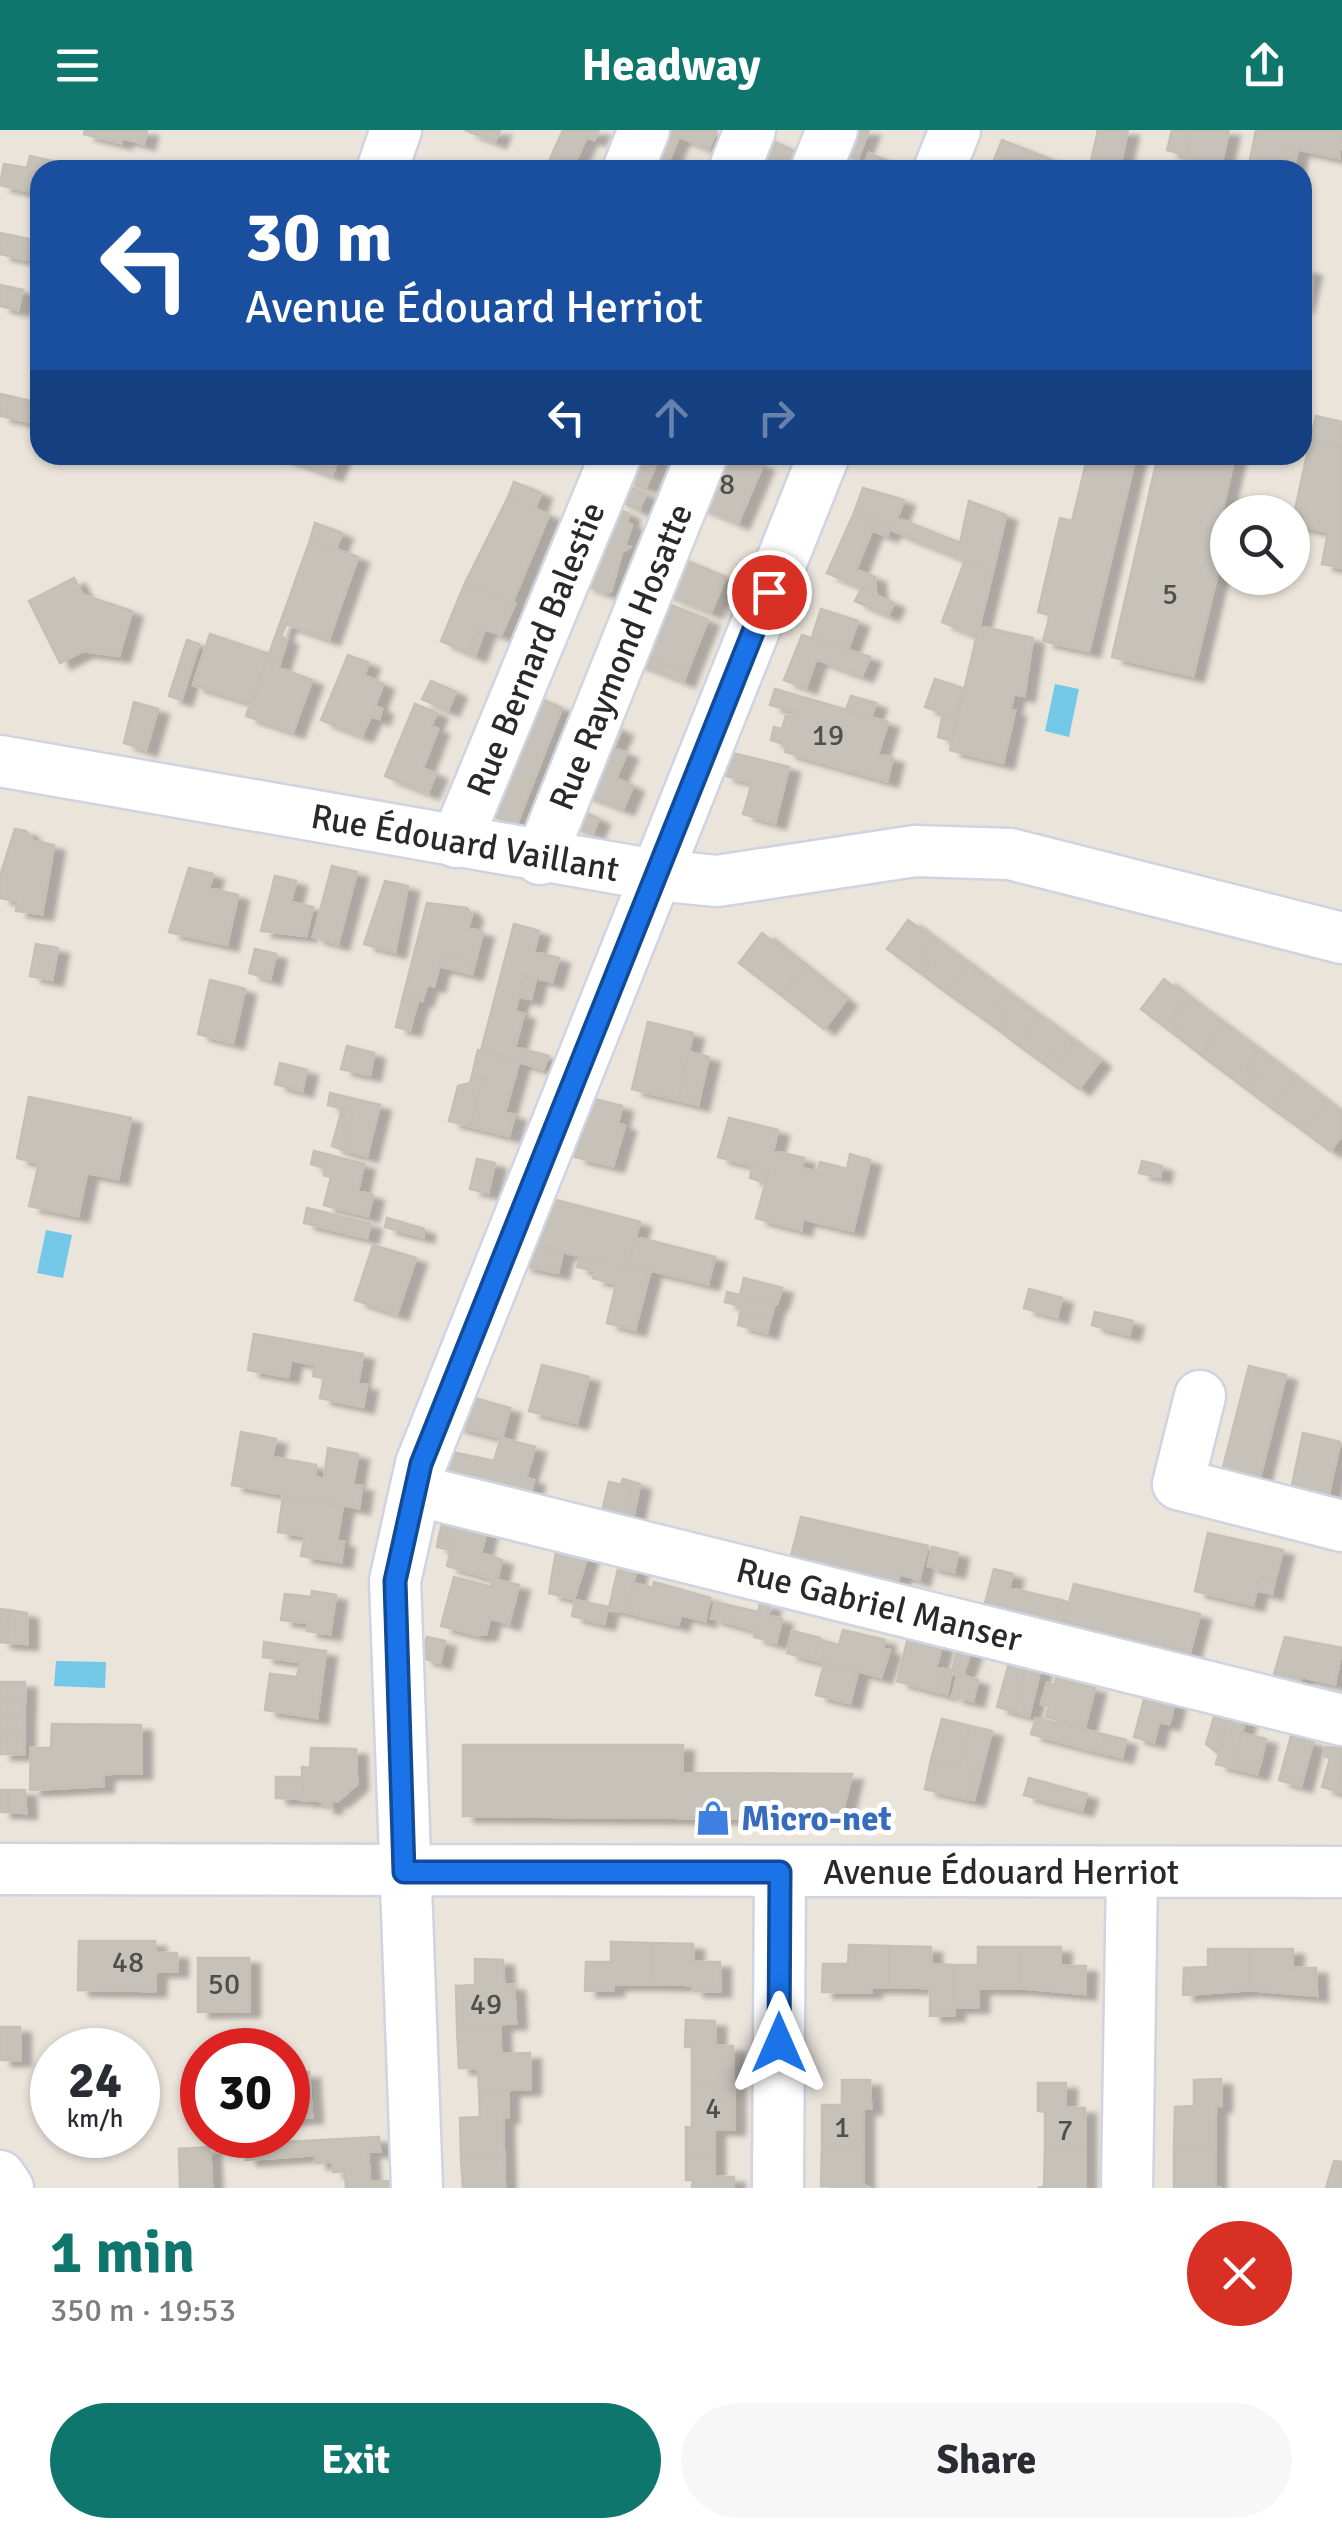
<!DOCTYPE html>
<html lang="en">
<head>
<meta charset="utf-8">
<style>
	:root { --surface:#fff; --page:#f7f7f7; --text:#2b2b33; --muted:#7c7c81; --accent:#0f766e }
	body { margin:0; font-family:Signika,sans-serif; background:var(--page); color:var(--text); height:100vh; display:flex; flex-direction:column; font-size:38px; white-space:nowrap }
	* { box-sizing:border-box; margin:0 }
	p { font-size:32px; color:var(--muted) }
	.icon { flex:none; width:55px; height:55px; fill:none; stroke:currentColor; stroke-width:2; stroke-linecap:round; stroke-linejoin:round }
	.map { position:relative; height:2058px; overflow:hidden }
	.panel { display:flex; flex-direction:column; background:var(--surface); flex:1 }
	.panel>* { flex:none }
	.banner { position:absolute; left:30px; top:30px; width:1282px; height:305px; border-radius:30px; box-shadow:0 2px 8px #0004; background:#1a4fa0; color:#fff; overflow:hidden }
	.buttons { position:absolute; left:1210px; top:365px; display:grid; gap:20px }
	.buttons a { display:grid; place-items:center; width:100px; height:100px; border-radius:50%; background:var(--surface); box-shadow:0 2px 8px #0004; font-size:50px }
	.speed { position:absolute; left:30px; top:1898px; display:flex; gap:20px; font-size:50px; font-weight:700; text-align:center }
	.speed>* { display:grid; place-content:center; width:130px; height:130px; border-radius:50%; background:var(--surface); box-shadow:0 2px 8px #0004; line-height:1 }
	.speed small { font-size:25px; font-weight:400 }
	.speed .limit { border:15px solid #d22; background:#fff; color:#111 }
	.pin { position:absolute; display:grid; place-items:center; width:85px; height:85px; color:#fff; margin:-42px; border:5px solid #fff; border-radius:50%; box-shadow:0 2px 10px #0007 }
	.me { position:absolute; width:110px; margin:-55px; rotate:0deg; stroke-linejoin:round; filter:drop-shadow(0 0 8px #0008) }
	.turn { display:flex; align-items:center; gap:35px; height:210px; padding:0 50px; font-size:45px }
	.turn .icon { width:130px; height:130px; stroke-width:2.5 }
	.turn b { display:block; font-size:70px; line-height:85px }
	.lanes { display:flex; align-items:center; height:95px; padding:0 50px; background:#0003; justify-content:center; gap:50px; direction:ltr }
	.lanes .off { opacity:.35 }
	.round { display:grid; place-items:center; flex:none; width:105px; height:105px; border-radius:52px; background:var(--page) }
	.overview { display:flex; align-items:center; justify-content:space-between; height:170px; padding:0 50px }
	h1 { font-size:60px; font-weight:700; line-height:75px; color:var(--accent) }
	.action { display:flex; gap:20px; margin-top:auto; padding:20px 50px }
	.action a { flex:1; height:115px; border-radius:60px; background:var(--accent); color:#fff; font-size:40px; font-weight:700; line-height:115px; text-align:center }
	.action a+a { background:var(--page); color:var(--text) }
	header { display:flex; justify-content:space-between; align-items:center; height:130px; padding:0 50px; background:var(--accent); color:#fff; font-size:45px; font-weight:700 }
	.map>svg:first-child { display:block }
	.water { fill:#73c8e7 }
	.building { fill:#c6c2ba; stroke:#c5c0b5; stroke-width:2.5; filter:url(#shadow) }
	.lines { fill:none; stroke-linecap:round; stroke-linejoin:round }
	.minor-casing { stroke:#d0d3e1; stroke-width:55 }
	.minor { stroke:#fff; stroke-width:50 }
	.route-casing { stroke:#114b97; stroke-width:25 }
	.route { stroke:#1a73e8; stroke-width:18 }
	.labels { text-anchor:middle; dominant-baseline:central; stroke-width:10; stroke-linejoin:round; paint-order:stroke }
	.number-label { font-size:30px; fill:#504f4d }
	.street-label { font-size:35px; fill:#292929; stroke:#fff }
	.shop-label { font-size:35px; font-weight:bold; fill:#366cbe; stroke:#fff; text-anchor:start }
</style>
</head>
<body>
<header><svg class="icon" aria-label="menu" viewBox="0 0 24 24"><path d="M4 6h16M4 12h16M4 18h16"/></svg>Headway<svg class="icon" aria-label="share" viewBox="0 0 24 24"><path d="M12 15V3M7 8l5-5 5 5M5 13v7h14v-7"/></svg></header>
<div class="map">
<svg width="1342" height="2058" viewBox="0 0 1342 2058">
	<defs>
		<filter id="shadow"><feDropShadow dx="11" dy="6" stdDeviation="2.5" flood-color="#0004"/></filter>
	</defs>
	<rect width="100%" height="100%" fill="#eae4db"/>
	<!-- water -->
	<path class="water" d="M1055,554L1079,559L1069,607L1045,601Z
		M46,1100L72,1105L63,1148L37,1143Z
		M56,1531L106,1532L105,1558L54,1556Z"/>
	<!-- building -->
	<path class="building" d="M85,0H147L144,14L122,8L121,13L84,4Z
		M465,0H500L495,12Z
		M563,0H599L594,10L587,7L571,40H545Z
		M662,0L679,7L665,40H642Z
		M662,0H717L709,19Z
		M843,0H869L858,28L836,19Z
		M1098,0H1128L1119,40H1089Z
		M1172,0H1191L1185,25L1167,20Z
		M1191,0H1229L1220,40H1182Z
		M1256,0H1342L1339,28L1282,16L1277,40H1248Z
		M761,6L796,22L800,15L808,40H770L751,30Z
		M1002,10L1052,30L1047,40H990Z
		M1282,16L1298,19L1293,40H1277Z
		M869,23L901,37L900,40H862Z
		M30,26L52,31L49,40H40V64L0,55L4,34L27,38Z
		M0,103L33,110L28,130L0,124Z
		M1302,138L1311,140L1302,178Z
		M0,155L23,160L18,180L0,176Z
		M40,172V209L31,207Z
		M0,264L40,273V294L0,286Z
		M1316,286L1342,292V318L1310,311Z
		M1310,311L1342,318V438L1322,434L1328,402L1292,394Z
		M277,325H340L332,345Z
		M635,325H659L653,342L632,333Z
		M712,325H753L751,330L763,335L738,393L692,373Z
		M1088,325H1136L1089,521L1043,511L1050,485L1038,482L1060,388L1072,391Z
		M1158,325H1235L1222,382L1228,383V400L1193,546L1112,527Z
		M629,332L653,342L646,357L623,348Z
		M514,352L541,363L535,379L508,367Z
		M623,354L646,364L639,380L617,369Z
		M863,358L904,370L897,388L960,413L969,371L1006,385L993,441L889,399L892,394L855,380Z
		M508,367L549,385L512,473L465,453Z
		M616,378L629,384L627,392L632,395L625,415L630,417L622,422L611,461L606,463L583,454Z
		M855,380L892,394L889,399L853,385Z
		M853,385L889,399L887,406L872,400L856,440L875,447L876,463L827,443Z
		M315,393L342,403L336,419L310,410Z
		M310,410L358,427L329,509L286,494L281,507L287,509L281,529L269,524Z
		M672,425L726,447L711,482L658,460Z
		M965,430L993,441L977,506L942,492Z
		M74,448L83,465L132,481L119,526L83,521L60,533L29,471Z
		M465,453L515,474L501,505L479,497L469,523L441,511Z
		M861,459L894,473L888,485L855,471Z
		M671,475L708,490L687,542L651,527L646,536L629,530L651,500L659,504Z
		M821,479L858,491L848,519L812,507Z
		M979,496L1033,508L1024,566L1014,564L1010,581H1015L1003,633L950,620Z
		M479,497L485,499L475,526L469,523Z
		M210,504L269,524L251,573L193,555Z
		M802,505L870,527L862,546L816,529L806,558L784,550Z
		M187,510L199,514L181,570L169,566Z
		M269,524L281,529L279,538L312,550L293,602L246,586Z
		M348,525L369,533L364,545L383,554L375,576L382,579L379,589L371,586L362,606L321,590Z
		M651,527L687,542L684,551L646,536Z
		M935,549L965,559L954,587L925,577Z
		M431,551L456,562L448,580L422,569Z
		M775,559L888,592L878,624L893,628L887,651L785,622L787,615L771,610L774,597L782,599L786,585L795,588L796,582L770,575Z
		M533,566L562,578L516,696L494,686L511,644L502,641Z
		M851,566L876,573L871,587L846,580Z
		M134,572L158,579L146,620L124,613Z
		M415,574L437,583L431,596L438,599L423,638L436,644L428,663L385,646Z
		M943,583L957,588L952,611L938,607Z
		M608,594L622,600L614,618L627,623L616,648L633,656L623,679L580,662Z
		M732,623L789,637L775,693L743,684L752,653L723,645Z
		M573,677L599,689L593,703L566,692Z
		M15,699L26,701L33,711L54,715L42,784L16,781L17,771L0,768V746Z
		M332,736L357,742L338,814L313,807Z
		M189,738L213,744L209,758L238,765L227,815L169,802Z
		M275,746L296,751L291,772L313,777L306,806L261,801Z
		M385,751L408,756L395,822L364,814Z
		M427,773L467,778L472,785L468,798L483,802L475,833L442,825L434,856L427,855L422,871L411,868L409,873L402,871Z
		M908,790L934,809L921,827L930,834L922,844L887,819Z
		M514,794L539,801L534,822L559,828L552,852L525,845L515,881L524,884L515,917L549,926L543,939L481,921Z
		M762,803L805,837L781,865L739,833Z
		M934,809L969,835L947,863L922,844L930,834L921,827Z
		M36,814L58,818L52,850L30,846Z
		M255,819L276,824L270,849L249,843Z
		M442,825L475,833L472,844L439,836Z
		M969,835L1004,861L993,876L1008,887L999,900L947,863Z
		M805,837L846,870L824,899L781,865Z
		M525,845L536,848L531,869L519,867Z
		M1164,849L1188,868L1172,888L1180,894L1173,903L1141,879Z
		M210,850L245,859L233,913L198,904Z
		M1004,861L1040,887L1018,915L999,900L1008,887L993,876Z
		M411,868L418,870L410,900L396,897L402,871L409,873Z
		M1188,868L1224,895L1201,925L1173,903L1180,894L1172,888Z
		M1040,887L1074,912L1060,930L1050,924L1043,933L1018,915Z
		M648,892L693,903L678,970L632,959Z
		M1224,895L1259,921L1246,938L1259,948L1249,961L1201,925Z
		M1074,912L1100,931L1079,959L1043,933L1050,924L1060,930Z
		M347,916L374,923L370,945L341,939Z
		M478,920L519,932L505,982L515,985L509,1006L470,996L483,948L472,945Z
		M1259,921L1294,947L1270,977L1249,961L1259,948L1246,938Z
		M689,922L709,927L698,975L678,970Z
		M280,933L307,940L302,961L275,954Z
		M472,945L483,948L470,996L449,991L458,956L470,953Z
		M1294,947L1328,973L1312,993L1305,988L1297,996L1270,977Z
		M330,963L380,975L367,1026L343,1020L353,981L328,975Z
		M29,967L131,988L118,1049L87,1043L78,1086L29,1076L39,1033L17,1028Z
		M590,968L622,976L618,993L625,996L613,1036L575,1027Z
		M1328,973L1342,983V1005L1330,1021L1297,996L1305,988L1312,993Z
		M342,979L353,981L343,1020L332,1016Z
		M729,988L778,1000L773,1021L804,1028L802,1038L817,1042L820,1032L847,1039L850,1024L870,1030L853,1101L803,1089L801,1100L756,1088L769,1040L718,1027Z
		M314,1021L364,1034L358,1061L373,1065L368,1086L324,1075L331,1047L324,1045L325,1038L311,1034Z
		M477,1029L495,1033L488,1063L470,1059Z
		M1142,1031L1162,1036L1160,1047L1139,1043Z
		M752,1036L769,1040L766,1053L750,1048Z
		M548,1068L640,1092L627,1138L530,1114Z
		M307,1078L371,1094L367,1108L304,1093Z
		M387,1088L424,1099L423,1107L385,1097Z
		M636,1107L715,1127L708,1154L628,1135Z
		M530,1114L563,1122L558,1143L521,1135Z
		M373,1115L416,1128L397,1184L355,1170Z
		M580,1126L650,1143L635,1200L607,1193L616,1154L593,1148L595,1141L577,1137Z
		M744,1148L782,1158L777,1174L740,1165Z
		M1029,1159L1062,1168L1057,1187L1024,1178Z
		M727,1162L775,1173L770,1191L740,1184L742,1176L725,1172Z
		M1095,1182L1133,1191L1129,1205L1092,1195Z
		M740,1184L770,1191L767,1203L738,1195Z
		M254,1204L363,1224L358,1254L367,1255L363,1277L320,1268L324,1248L313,1246L315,1235L291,1230L288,1247L248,1240Z
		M542,1235L589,1247L577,1293L529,1281Z
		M1249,1236L1286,1245L1257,1359L1220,1349Z
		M467,1266L510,1278L502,1308L454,1296Z
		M241,1302L276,1309L272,1327L316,1335L315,1347L324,1349L328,1318L358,1324L353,1354L362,1356L359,1378L232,1355Z
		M1303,1303L1340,1312L1326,1377L1289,1369Z
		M501,1308L535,1317L526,1348L534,1350L530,1366L443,1352L452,1322L494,1331Z
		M623,1349L640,1354L631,1398L622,1392L631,1357L621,1354Z
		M609,1352L631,1357L622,1392L601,1386Z
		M283,1367L343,1375L337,1410L344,1412L341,1432L301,1426L305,1406L278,1402Z
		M445,1384L488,1395L481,1423L502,1430L497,1450L447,1436L454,1409L439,1406Z
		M801,1387L928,1416L919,1450L900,1444L894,1467L787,1441Z
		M1208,1403L1283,1420L1275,1450L1260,1447L1253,1475L1195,1461Z
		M439,1406L454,1409L451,1420L437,1417Z
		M558,1410L590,1418L574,1469L549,1463Z
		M932,1417L958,1423L954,1442L928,1436Z
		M621,1426L639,1430L626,1482L609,1478Z
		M994,1439L1013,1444L1009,1458L1061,1470L1053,1499L983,1481Z
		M454,1447L491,1457L493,1449L519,1455L509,1494L490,1488L486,1504L477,1505L441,1496Z
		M1260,1447L1275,1450L1272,1464L1257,1460Z
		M654,1452L710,1468L705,1491L681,1485L678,1495L626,1482L633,1453L653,1458Z
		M1074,1454L1200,1484L1190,1522L1064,1491Z
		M312,1461L336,1465L330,1504L307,1501L308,1493L281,1490L285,1464L311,1467Z
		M575,1470L608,1477L604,1494L572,1486Z
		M1061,1470L1069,1473L1059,1508L1051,1506Z
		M715,1472L758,1482L760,1473L770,1475L767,1485L782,1489L776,1513L754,1507L756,1500L711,1488Z
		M0,1479L9,1480L8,1513L0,1512Z
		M9,1480L27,1483V1514L8,1513Z
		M843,1500L885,1510L883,1518L890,1520L881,1547L814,1530L820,1510L839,1515Z
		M793,1501L820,1508L814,1530L787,1523Z
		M427,1507L445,1511L440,1533L422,1528Z
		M1285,1507L1342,1518L1335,1554L1275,1541Z
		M908,1508L942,1515L936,1537L944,1539L938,1562L897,1551Z
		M264,1512L303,1518L300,1532L263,1527Z
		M959,1513L973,1517L962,1545L952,1541Z
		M303,1518L326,1521L317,1588L265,1580L270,1544L297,1547Z
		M1028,1529L1042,1533L1029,1586L1015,1582Z
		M1010,1530L1026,1534L1015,1582L997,1577Z
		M824,1533L858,1542L850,1573L816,1565Z
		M944,1539L952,1541L947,1564L938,1562Z
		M1275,1541L1301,1547L1296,1567L1270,1561Z
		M958,1544L978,1550L973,1571L952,1566Z
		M1056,1548L1095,1558L1085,1597L1046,1587L1049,1576L1041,1574L1047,1553L1055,1555Z
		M0,1552H25V1570L0,1569Z
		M1145,1566L1175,1572L1169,1594L1159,1592L1154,1612L1134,1607Z
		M0,1569L25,1570L24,1588H0Z
		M1216,1580L1230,1583L1224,1605L1210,1601Z
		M1229,1584L1246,1588L1234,1631H1261L1257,1644L1216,1634Z
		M0,1588H24V1606L0,1605Z
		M1036,1588L1106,1605L1100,1622L1031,1604Z
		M942,1589L970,1596L959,1637L931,1630Z
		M52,1594L141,1595V1643L103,1644V1656L30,1660L31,1618H51Z
		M970,1596L992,1601L982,1639L975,1637L967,1669L925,1659L931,1630L959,1637Z
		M1210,1601L1224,1605L1219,1624L1206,1614Z
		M1242,1603L1266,1609L1261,1631H1234Z
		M0,1605L24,1606V1624H0Z
		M1106,1605L1126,1610L1122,1627L1100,1622Z
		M1291,1606L1313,1612L1301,1656L1279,1650Z
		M1335,1610L1342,1611L1340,1662L1322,1657L1330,1628L1323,1626L1326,1617L1333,1618Z
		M463,1615H683L682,1643L852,1644L841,1689L463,1686Z
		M311,1618L356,1619L357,1654L338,1671H332L331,1678L323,1677V1671L303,1670L302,1637L310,1638Z
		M975,1637L982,1639L974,1670L967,1669Z
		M276,1647H303L302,1669L276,1668Z
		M1029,1648L1087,1664L1082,1680L1024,1665Z
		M0,1660H9V1682H0Z
		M9,1660H25L26,1683L9,1682Z
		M79,1811H155L156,1823H177V1841H156L155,1861L78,1860Z
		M611,1812L652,1813V1854H613V1860L585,1861L586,1832H611Z
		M652,1813L693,1814V1832H720V1861H693V1855L652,1854Z
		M849,1815L889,1816V1857H871V1862H822L823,1834H848Z
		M889,1816L931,1817V1834L954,1835V1885L930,1886V1858L889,1857Z
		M978,1817H1019V1858H978V1877H954V1835H978Z
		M1019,1817H1061L1060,1836H1086L1085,1864L1019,1858Z
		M1208,1819H1250V1860L1183,1865L1184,1838L1208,1837Z
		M1250,1819H1293L1292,1838H1316L1317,1866L1250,1860Z
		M198,1828H249V1881L198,1882Z
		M475,1829L503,1830L504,1855H514L516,1893L457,1897L456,1856L475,1855Z
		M686,1890L715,1891V1916H733L734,1959L692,1957V1917H685Z
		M500,1894L501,1924L530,1923V1959L479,1961L478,1938H459L457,1897Z
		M0,1897H20V1930H0Z
		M309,1942L312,1987L288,1989V1944Z
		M1221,1949V1976L1216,1975L1215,2016L1174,2018L1175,1977L1194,1976V1950Z
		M842,1950H870L871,1978L863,1979V2017L822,2016V1975H842Z
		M1038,1953H1066L1065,1978H1085V2018H1045V1982L1038,1981Z
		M692,1957L734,1959V1999H714V2023H686V1997L692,1998Z
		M508,1960V1987H503L504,2027L461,2029L460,1988L480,1987L479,1961Z
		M379,2007L380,2021H368L370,2052L393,2051L394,2058H346L345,2041L333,2042L332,2031L316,2033L315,2025L246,2030L245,2014Z
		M822,2016L863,2017V2055L870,2058L821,2056Z
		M1215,2016V2056L1221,2058H1174V2018Z
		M210,2017L212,2058H180L179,2019Z
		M1045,2018H1085V2058H1038L1044,2056Z
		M686,2023H714V2047H734L733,2058H692L693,2050H686Z
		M504,2027L505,2058H463L461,2029Z
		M1334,2031L1342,2032V2058H1326Z"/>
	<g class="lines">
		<defs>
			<path id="minor" d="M382,40L396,0
				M628,40L644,0
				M734,40L750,0
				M816,40L832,0
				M939,40L955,0
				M0,631L655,745L717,751L915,721L1010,724L1342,808
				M456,712L616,325
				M540,729L702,325
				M1200,1266L1178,1354L1342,1396
				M415,1360L1342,1590
				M0,1739L1342,1742
				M0,2046L8,2058
				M417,2058L395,1451L421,1334L824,325
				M778,2058L780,1743
				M1127,2058L1132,1742"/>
		</defs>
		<!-- minor casing -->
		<use href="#minor" class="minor-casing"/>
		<!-- minor -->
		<use href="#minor" class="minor"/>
	</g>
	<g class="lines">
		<defs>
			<path id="route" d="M769,462L421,1334L395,1451L404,1742H780L779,1913"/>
		</defs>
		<!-- route casing -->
		<use href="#route" class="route-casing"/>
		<!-- route -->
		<use href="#route" class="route"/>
	</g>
	<!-- icons -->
	<defs>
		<symbol id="shop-bare" viewBox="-9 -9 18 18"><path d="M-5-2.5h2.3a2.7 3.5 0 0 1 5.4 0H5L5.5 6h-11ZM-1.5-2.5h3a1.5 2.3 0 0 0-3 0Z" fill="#3f7fe0" stroke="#fff" stroke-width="2.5" paint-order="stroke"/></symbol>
	</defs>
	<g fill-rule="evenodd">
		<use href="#shop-bare" x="688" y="1663" width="50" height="50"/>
	</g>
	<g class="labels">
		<!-- number labels -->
		<g class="number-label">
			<text x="727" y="354">8</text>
			<text x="1170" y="464">5</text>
			<text x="828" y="605">19</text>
			<text x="128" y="1832">48</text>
			<text x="224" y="1854">50</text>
			<text x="486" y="1874">49</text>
			<text x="713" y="1978">4</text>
			<text x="842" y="1997">1</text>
			<text x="1065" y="2000">7</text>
		</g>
		<!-- street labels -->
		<g class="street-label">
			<text transform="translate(536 519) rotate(-68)">Rue Bernard Balestie</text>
			<text transform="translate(621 527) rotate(-68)">Rue Raymond Hosatte</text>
			<text transform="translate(465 713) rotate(10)">Rue Édouard Vaillant</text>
			<text transform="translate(879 1475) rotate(14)">Rue Gabriel Manser</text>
			<text x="1001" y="1742">Avenue Édouard Herriot</text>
		</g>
		<!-- shop labels -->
		<g class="shop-label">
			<text x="741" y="1688">Micro-net</text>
		</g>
	</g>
</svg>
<div class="buttons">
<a><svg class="icon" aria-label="search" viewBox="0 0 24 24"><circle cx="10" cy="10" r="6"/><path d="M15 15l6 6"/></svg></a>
</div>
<div class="speed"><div>24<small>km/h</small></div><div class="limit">30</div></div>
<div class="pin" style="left:769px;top:462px;background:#d93025"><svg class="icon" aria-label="arrive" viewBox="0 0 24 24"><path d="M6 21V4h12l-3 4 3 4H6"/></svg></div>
<svg class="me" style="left:779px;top:1913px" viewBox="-20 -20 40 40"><path d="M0-17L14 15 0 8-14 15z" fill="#1a73e8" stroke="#fff" stroke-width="4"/></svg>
<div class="banner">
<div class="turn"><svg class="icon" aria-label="left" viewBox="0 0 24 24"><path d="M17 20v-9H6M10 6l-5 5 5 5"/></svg><div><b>30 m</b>Avenue Édouard Herriot</div></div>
<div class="lanes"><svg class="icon" aria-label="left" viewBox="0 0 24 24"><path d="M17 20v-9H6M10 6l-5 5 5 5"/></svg><svg class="icon off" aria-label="ahead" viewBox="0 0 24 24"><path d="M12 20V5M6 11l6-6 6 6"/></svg><svg class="icon off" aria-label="right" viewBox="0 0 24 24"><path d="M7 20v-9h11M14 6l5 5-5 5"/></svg></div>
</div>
</div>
<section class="panel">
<div class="overview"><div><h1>1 min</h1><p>350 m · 19:53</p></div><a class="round" style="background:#d93025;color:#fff"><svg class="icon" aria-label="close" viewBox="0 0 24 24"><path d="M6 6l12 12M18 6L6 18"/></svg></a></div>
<div class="action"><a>Exit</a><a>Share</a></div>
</section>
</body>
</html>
